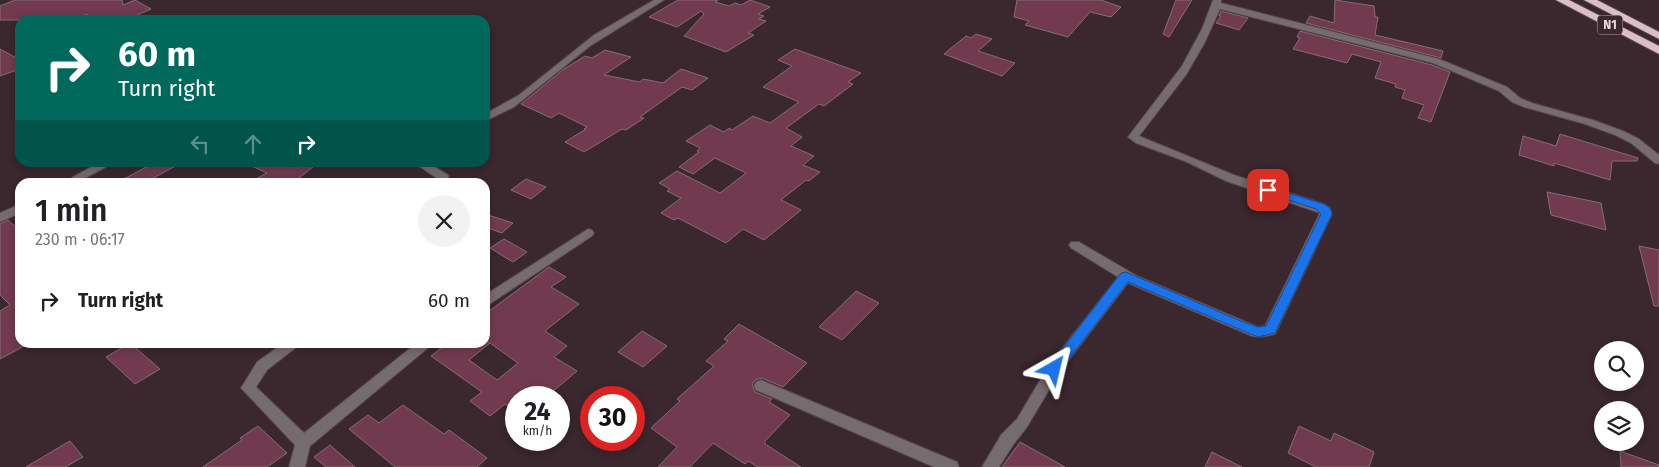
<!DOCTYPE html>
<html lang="en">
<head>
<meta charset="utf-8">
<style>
	:root { --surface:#fff; --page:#f2f2f2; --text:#202124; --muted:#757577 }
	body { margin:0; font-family:"Fira Sans",sans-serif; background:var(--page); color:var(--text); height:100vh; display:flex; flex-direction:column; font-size:19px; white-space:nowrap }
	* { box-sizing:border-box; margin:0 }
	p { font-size:16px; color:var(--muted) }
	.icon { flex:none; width:28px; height:28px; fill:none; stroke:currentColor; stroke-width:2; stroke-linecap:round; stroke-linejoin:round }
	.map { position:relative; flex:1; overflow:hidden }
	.panel { position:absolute; left:15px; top:178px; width:475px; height:170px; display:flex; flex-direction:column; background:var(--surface); border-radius:15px; box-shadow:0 2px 8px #0003 }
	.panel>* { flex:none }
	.hud { position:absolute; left:15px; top:15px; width:475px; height:152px; border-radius:15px; box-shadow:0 2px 8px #0003; background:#00695c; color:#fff; overflow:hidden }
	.tools { position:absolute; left:1594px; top:341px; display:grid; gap:10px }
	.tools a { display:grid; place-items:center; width:50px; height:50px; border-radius:50%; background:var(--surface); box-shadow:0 2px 8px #0003; font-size:25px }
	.speed { position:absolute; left:505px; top:386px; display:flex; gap:10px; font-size:25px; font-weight:700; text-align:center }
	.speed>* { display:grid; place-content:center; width:65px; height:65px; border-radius:50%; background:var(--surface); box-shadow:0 2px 8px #0003; line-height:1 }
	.speed small { font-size:12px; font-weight:400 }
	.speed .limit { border:8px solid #d22; background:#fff; color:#111 }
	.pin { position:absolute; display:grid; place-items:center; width:42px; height:42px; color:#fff; margin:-21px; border-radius:10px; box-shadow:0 2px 8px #0006 }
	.me { position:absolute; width:55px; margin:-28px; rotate:37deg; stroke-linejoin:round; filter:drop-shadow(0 0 4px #0008) }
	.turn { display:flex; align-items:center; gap:18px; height:105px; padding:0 20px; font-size:22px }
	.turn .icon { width:65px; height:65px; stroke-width:2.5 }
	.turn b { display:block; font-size:35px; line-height:42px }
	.lanes { display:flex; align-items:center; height:48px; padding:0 20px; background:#0003; justify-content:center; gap:25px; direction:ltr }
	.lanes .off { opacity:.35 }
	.round { display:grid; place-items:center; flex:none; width:52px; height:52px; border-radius:26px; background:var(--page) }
	.summary { display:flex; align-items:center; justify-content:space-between; height:85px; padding:0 20px }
	h1 { font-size:30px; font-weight:600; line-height:38px }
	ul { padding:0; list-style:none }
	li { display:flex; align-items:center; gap:15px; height:75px; padding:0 20px }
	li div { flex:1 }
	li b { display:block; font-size:19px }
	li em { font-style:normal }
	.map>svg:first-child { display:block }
	.building { fill:#713a4f; stroke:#856d75; fill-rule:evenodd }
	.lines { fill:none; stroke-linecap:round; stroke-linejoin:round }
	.minor-casing { stroke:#57444b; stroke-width:2 }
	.highway-casing { stroke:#57444b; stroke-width:2 }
	.minor { fill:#766b6e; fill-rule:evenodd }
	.highway { fill:#dabfc7; fill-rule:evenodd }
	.route { fill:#1a73e8; stroke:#114b97 }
	.labels { text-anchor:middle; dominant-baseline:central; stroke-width:5; stroke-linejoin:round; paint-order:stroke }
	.shield { fill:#3b272e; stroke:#b6a6ab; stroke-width:1 }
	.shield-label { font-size:12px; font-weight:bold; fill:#ebdde1 }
</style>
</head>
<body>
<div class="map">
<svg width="1659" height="467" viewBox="0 0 1659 467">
	<rect width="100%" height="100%" fill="#3b272e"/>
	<!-- building -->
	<path class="building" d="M15,0H122L123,5L135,0L151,9L137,15L146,20H88L87,14L72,20H0V6Z
		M678,0H718L715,2L729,6L735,3L741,5L750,0L770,7L758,14L764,16L759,19L766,21L748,33L754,35L726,52L684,36L704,14L701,11L677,27L649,17Z
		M1017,0H1101L1121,7L1111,17L1090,12L1068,37L1025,25L1029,21L1014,17Z
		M1176,0H1192L1169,37L1163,34Z
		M1335,0L1374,6L1375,17H1378L1375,35L1443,51L1441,58L1306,23L1310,16L1334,23Z
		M1221,11L1248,18L1239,30L1216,23L1221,16H1219Z
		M1300,31L1432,65L1450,72L1431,122L1418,118L1424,105L1402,98L1405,90L1395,87L1396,84L1375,78L1381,62L1352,54L1347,63L1293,49L1300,38L1297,37Z
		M976,34L992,39L978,51L1015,63L1002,76L944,54L966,36L971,38Z
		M0,49L20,60V69L0,76Z
		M795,49L861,73L848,82L853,84L824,106L819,104L786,128L802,137L791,146L814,156L803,165L820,172L809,181L806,180L781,200L801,210L764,240L743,229L726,243L678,218L674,220L661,213L681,198L667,191L670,189L659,183L677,171L720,193L746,173L715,158L693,174L679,167L699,152L697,151L700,148L686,141L710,125L724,132L729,128L732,130L753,116L770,123L799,102L763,87L792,66L778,60Z
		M605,50L631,57L604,75L640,82L643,79L663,83L681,69L708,78L692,90L682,87L640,117L644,118L626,130L622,129L584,152L565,142L586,129H584L587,127L559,113L551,118L521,104L564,69L585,56L592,58Z
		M1560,134L1638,158L1637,161H1612L1610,180L1554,163V166L1519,155L1523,136L1556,146Z
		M156,162H183L146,182H118Z
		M243,162H281L292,167L300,162H319L294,182H250L267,173Z
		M526,179L546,187L531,199L511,190Z
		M1547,192L1601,203L1606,230L1551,215Z
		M485,214L513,223L502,233L485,227Z
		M8,220L20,231V342L26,345L0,359V311L10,305L0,295V224Z
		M504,239L527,252L513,262L490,248Z
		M1639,246L1659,250V306H1654Z
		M549,267L566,277L551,287L579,304L545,331L567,346L554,357L577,371L545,398H516V412L505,404L490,416L470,401L482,392L431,356L449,342H489L485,340V314ZM490,343L518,363L497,380L469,360Z
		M856,291L879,303L842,340L819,327Z
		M739,324L807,363L783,387L762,378L755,380L752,385L755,392L772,399L769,402L790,415L765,441V444L801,467H758L748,461L745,464L713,443L690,467H658L677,447L651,428L680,401L677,399L714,366L706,361L728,341L724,339Z
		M642,331L667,346L643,367L618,352Z
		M130,343L160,369L135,384L106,357Z
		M403,405L444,434L449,430L487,458L477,467H395L349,429L368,415L379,423Z
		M258,426L287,453L267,467H203L242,440L240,438Z
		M1299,426L1331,441L1334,433L1374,452L1369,467H1316L1288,453Z
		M70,441L83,457L65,467H26Z
		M1020,442L1065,467H1002Z
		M330,445L355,467H326L314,457Z
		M1620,451L1659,465V467H1621Z
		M1212,452L1242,467H1205Z"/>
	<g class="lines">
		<defs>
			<path id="minor" d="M654,0H664L590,46L514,107L485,121V114L519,95L594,35Z
				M1213,0H1221V3L1439,59L1507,87L1520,98L1532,103L1593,120L1623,131L1639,139L1659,155V164L1655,163L1631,143L1615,135L1585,124L1524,107L1512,102L1499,91L1433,63L1220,9L1205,42L1186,75L1139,136L1234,175L1324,204L1330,208L1332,214L1277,330L1275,334C1268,336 1259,338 1252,336L1128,283L1059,373L1027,427L1013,445L999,467H982L1001,435L1017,419L1049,365L1118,277L1071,248L1069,245L1071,242H1079L1137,276L1258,327L1265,326L1320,213L1226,181L1187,162L1136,143L1128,137L1182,66L1202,29Z
				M100,162H115L78,182H64Z
				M413,162H427L448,175L450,182H438V179Z
				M20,204V213L0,222V213Z
				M588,229L592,230L594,233L592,236L485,307V295Z
				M285,342H303L267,370L256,387L304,433L418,342H435L310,446L305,467H289L295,445L241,388L257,362Z
				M761,380L957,462L959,467H934L756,390L754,386L756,382Z"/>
			<path id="highway" d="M1556,0H1569L1659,46V54Z
				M1584,0H1597L1659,32V39Z"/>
		</defs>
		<!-- minor casing -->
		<use href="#minor" class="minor-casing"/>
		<!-- highway casing -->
		<use href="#highway" class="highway-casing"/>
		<!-- minor -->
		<use href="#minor" class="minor"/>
		<!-- highway -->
		<use href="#highway" class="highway"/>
	</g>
	<!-- route -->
	<path class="route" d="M1268,187L1324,204L1330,208L1332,214L1275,333L1258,337L1253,335L1128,282L1059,372H1050L1048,369L1050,365L1121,273L1126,272L1241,321L1258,327L1266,326L1321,214L1316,209L1264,192L1263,190L1264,188Z"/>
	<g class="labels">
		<!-- shield labels -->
		<rect class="shield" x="1597.5" y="15.5" width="25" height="19" rx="4"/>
		<g class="shield-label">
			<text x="1610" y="25">N1</text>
		</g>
	</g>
</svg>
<div class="tools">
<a><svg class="icon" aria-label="search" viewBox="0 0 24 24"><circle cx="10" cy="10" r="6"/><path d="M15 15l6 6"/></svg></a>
<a><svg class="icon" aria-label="layers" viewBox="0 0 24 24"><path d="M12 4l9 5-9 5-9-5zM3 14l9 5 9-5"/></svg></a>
</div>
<div class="speed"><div>24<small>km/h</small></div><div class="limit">30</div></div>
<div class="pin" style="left:1268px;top:190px;background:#d93025"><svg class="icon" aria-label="arrive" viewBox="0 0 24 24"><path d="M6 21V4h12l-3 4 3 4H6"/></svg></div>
<svg class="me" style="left:1054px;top:369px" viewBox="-20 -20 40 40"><path d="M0-17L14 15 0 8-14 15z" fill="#1a73e8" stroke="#fff" stroke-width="4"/></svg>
<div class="hud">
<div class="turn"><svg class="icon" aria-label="right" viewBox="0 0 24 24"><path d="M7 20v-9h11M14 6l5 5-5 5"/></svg><div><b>60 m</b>Turn right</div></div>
<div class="lanes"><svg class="icon off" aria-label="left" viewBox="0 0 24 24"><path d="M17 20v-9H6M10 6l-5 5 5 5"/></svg><svg class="icon off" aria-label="ahead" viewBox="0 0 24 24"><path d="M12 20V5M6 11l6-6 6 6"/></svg><svg class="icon" aria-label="right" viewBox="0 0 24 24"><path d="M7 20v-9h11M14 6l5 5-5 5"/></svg></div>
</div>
<section class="panel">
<div class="summary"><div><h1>1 min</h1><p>230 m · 06:17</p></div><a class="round"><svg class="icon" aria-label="close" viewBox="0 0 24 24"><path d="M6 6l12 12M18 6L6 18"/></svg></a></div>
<ul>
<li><svg class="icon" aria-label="right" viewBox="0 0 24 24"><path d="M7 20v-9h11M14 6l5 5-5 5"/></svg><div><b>Turn right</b></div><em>60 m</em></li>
</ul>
</section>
</div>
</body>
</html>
